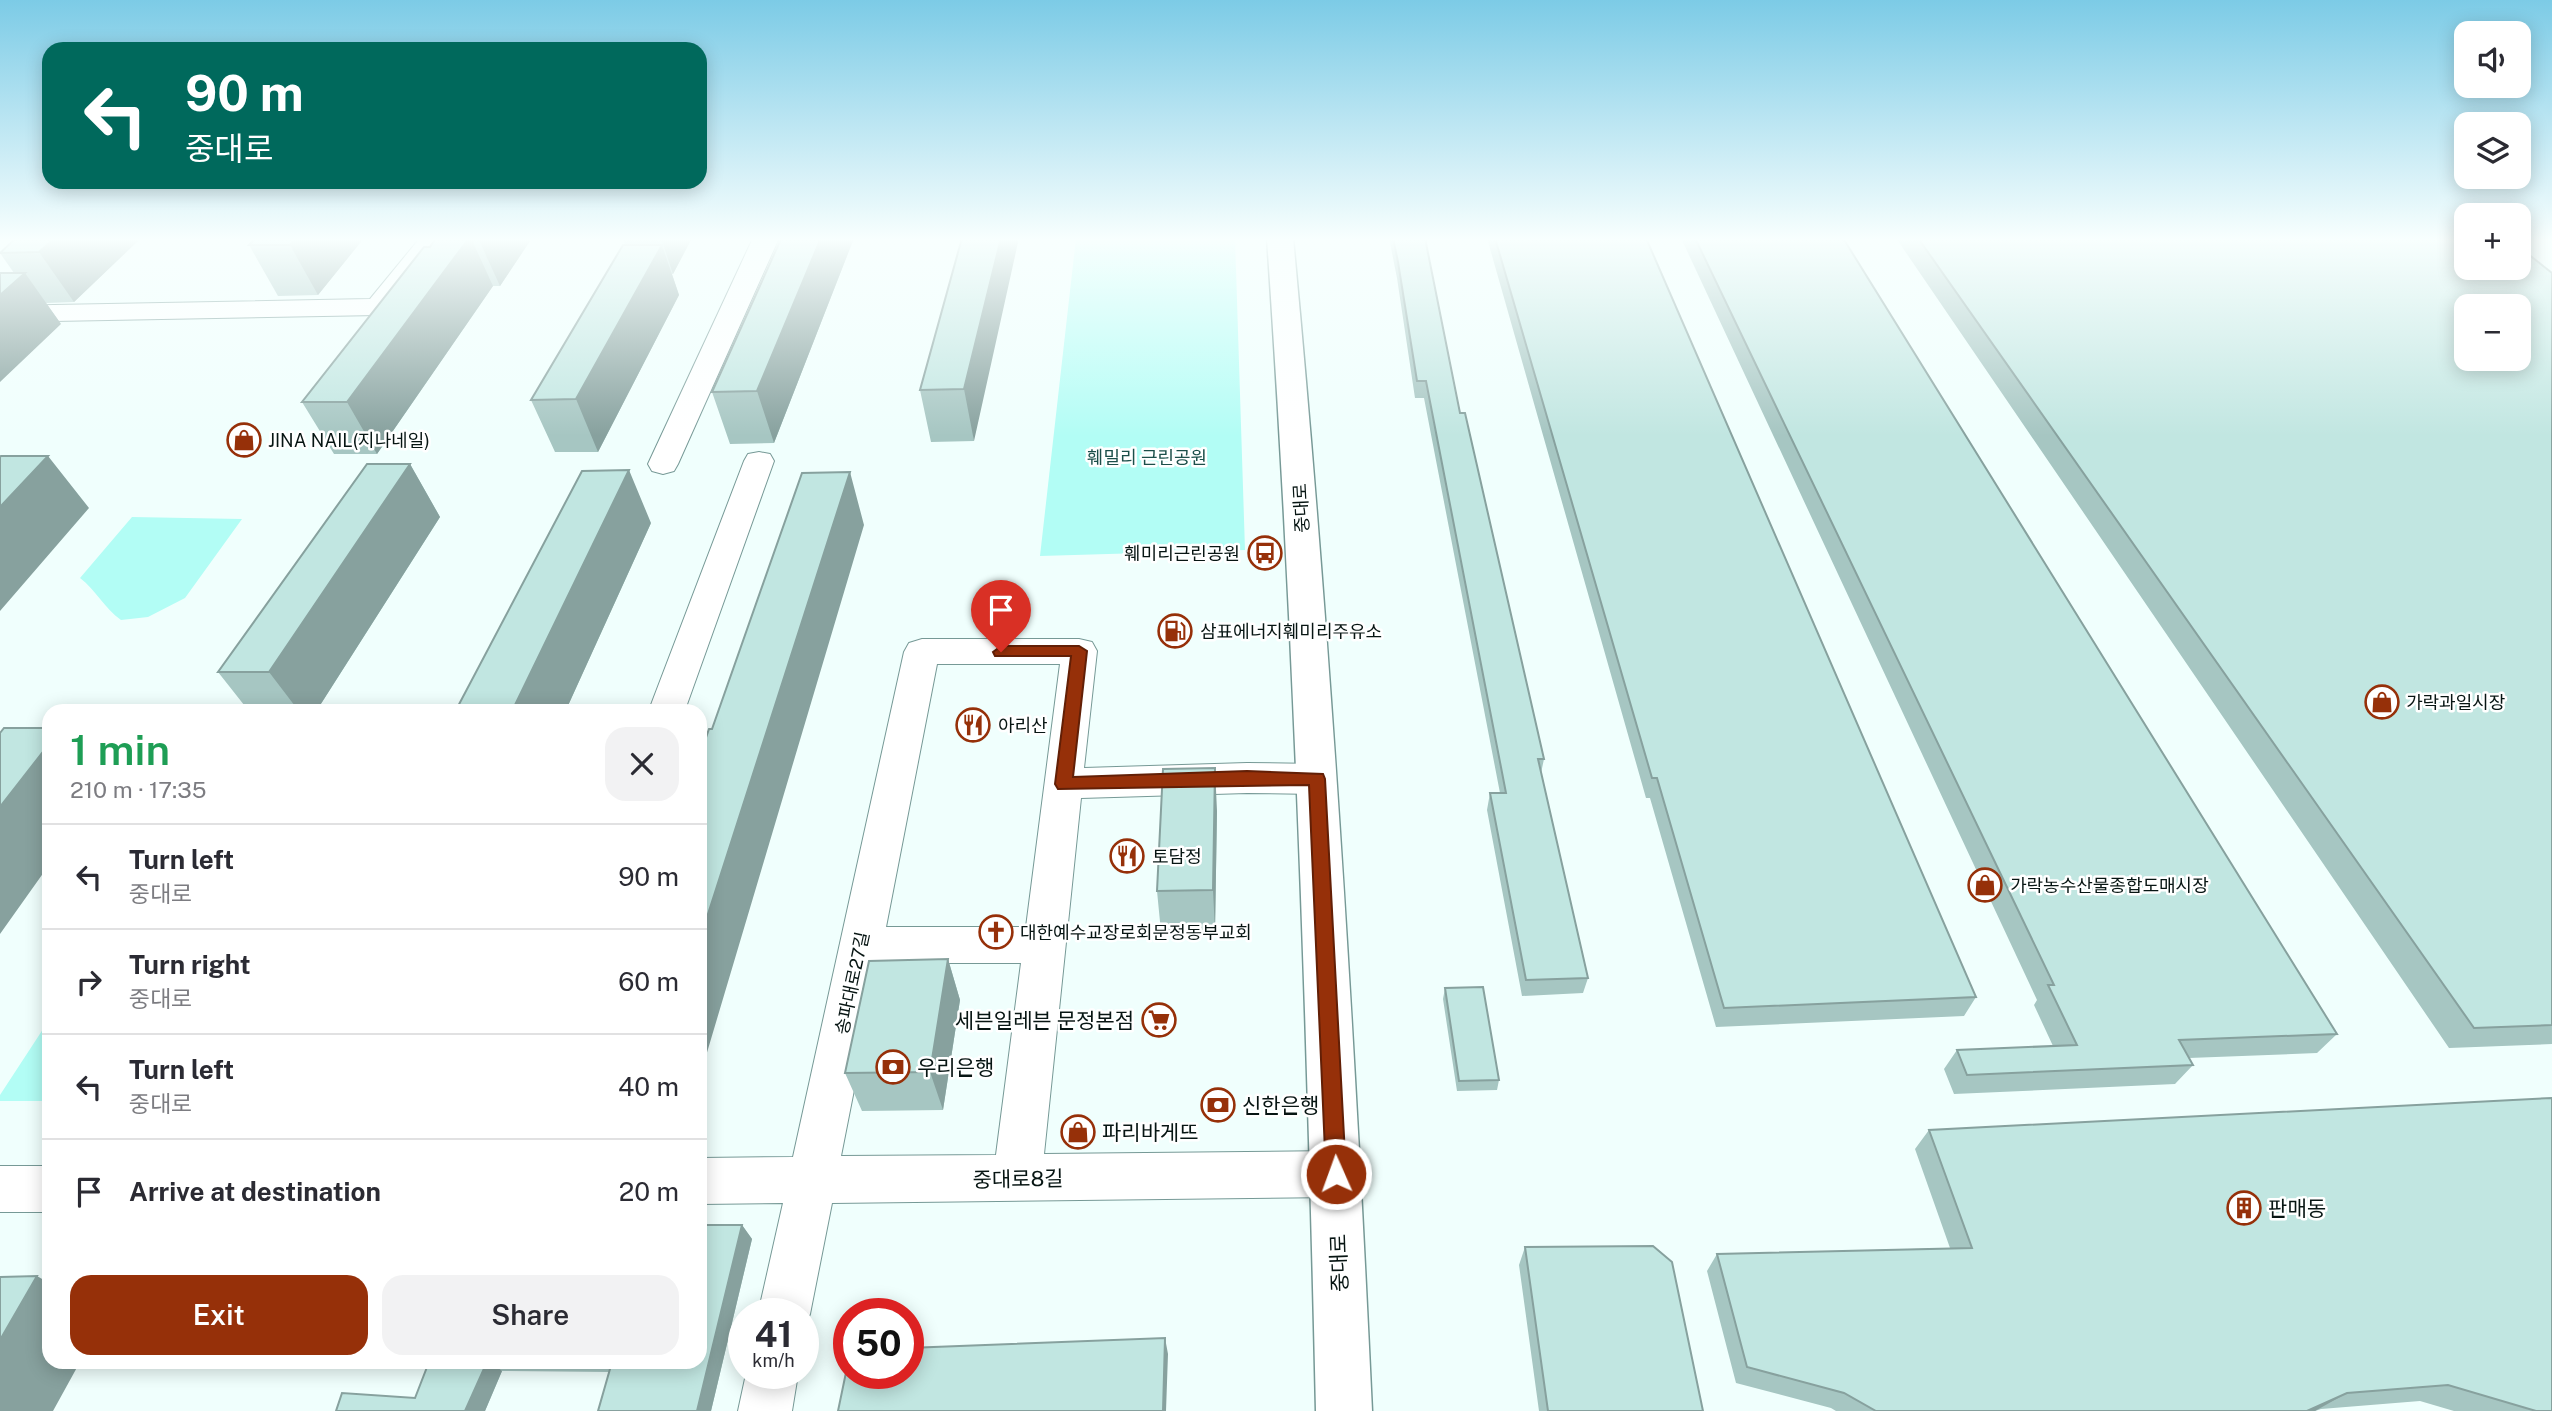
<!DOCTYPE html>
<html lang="en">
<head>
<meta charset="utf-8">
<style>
	:root { --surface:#fff; --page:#f2f2f3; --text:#2b2b33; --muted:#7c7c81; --line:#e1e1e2; --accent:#963009 }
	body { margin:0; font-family:"Public Sans","Noto Sans KR",sans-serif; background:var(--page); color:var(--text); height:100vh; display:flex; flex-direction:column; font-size:26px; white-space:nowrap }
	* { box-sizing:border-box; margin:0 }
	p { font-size:23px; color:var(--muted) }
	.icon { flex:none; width:38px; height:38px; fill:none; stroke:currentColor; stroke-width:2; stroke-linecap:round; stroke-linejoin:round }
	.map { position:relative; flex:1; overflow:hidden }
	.sheet { position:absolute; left:42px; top:704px; width:665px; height:665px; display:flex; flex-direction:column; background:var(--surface); border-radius:21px; box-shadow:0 4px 18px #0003 }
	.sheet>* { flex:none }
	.guide { position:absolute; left:42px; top:42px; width:665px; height:147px; border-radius:21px; box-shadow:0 4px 18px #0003; background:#00695c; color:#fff; overflow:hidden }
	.buttons { position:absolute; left:2454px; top:21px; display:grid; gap:14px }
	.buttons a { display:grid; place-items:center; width:77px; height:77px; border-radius:14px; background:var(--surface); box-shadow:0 4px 18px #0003; font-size:35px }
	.speed { position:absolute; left:728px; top:1298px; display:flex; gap:14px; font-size:35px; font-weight:700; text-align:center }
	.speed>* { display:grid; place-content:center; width:91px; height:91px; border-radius:50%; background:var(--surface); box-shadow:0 4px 18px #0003; line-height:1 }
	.speed small { font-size:18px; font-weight:400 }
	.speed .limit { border:10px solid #d22; background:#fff; color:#111 }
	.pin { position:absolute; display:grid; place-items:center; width:60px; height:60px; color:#fff; margin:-72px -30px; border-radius:50% 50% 50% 0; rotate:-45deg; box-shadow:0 0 7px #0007 }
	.pin .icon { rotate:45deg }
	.me { position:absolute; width:77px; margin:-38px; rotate:358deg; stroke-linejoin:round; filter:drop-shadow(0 0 5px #0008) }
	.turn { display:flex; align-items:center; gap:24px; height:147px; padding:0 28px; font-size:32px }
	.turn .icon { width:91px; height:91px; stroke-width:2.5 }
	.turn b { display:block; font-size:49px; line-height:60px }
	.round { display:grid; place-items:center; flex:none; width:74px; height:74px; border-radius:21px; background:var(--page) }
	.overview { display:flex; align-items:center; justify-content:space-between; height:119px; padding:0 28px }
	h1 { font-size:42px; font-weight:600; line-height:52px; color:#1e9e55 }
	.button { display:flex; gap:14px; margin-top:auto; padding:14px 28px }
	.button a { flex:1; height:80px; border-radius:21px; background:var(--accent); color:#fff; font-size:28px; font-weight:600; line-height:80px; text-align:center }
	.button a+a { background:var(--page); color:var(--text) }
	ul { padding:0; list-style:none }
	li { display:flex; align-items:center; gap:21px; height:105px; padding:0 28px; border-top:2px solid var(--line) }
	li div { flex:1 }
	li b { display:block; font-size:26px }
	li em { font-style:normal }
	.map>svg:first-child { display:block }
	.green { fill:#b2fdf5 }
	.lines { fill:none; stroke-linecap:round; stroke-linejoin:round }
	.minor-casing { stroke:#769996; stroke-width:2 }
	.major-casing { stroke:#769996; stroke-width:3 }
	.minor { fill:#fff; fill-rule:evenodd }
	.major { fill:#fff; fill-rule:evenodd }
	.wall { fill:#a6c6c2 }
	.shaded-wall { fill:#87a19e }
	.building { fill:#c1e6e1; stroke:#87a19e; stroke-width:2; fill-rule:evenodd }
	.route { fill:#963009; stroke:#621f06; stroke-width:2 }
	.labels { text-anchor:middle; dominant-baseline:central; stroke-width:5; stroke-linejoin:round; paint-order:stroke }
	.poi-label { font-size:18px; fill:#071513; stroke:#fff; text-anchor:start }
	.park-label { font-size:18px; fill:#1b4f4a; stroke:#fff }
	.street-label { font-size:18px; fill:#071513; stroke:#fff }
	.near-poi-label { font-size:21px; fill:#071513; stroke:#fff; text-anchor:start }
	.near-street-label { font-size:21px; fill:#071513; stroke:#fff }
</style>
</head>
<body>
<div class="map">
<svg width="2552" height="1411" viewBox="0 0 2552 1411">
	<rect width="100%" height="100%" fill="#f0fffd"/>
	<!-- green -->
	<path class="green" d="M1076,238H1235L1245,550L1040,556Z
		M132,517L242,519L185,598L148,617L121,620C104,608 96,590 80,578Z
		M49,1020V1101H0V1095Z"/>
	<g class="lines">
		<defs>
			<path id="minor" d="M420,238H446L388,313L378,315L0,322V306L370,299Z
				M753,238H779L678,464L674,471L663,474L652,471L648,464Z
				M759,452L770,454L774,461L685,710H649L744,461L748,454Z
				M922,639H1079L1092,642L1097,651L1084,768L1247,763L1317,764L1331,769L1336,779L1331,789L1317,794L1247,793L1081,798L1044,1154L1336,1151L1353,1158L1360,1174L1353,1190L1336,1197L832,1203L810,1314L803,1330V1314H758L783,1203L700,1204V1158L793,1157L904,652L909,643ZM937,664H1060L1026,927H886ZM879,963H1021L996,1155L841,1156Z
				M0,1166H49V1212H0Z
				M746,1374H798L792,1411H738Z"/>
			<path id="major" d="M1267,238H1293C1330,629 1354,1020 1372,1411H1316C1307,1020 1294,629 1267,238Z"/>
		</defs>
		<!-- minor casing -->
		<use href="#minor" class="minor-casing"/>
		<!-- major casing -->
		<use href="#major" class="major-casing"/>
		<!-- minor -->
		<use href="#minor" class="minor"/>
		<!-- major -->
		<use href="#major" class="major"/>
	</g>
	<!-- wall -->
	<path class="wall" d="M141,238L74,302L46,303L61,324L14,273L0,253V252Z
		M364,238L318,295L278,296L249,245Z
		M436,238H532L500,286H493L377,454H334L302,402Z
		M623,238H692L673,274H672L679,295L598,452H555L531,400L625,245Z
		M854,238L774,443L730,444L712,392L781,239Z
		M962,238L974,441L931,442L920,390Z
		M1389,238H1425L1460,413L1544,759L1541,773L1588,978L1583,993L1522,996L1487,810L1490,793H1500L1424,398H1415L1397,278Z
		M1487,238H1646L1976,997L1964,1016L1716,1027L1650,798H1646Z
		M1681,238H1843L2337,1034L2317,1053L2189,1058L2193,1065L2175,1084L1954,1094L1944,1069L1957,1050L2053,1046L2034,1005L2037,1000Z
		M1896,238H2466L2552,273V1044L2449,1048Z
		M410,464L440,517L317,710H248L218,672Z
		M651,523L566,710H456Z
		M1217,811L1215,931L1161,932L1157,891Z
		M948,959L960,1000L943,1110L862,1111L845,1073Z
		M1445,988L1499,1080L1497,1090L1457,1091L1443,999Z
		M1929,1130L2552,1411H2454L2420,1401L2321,1409L2315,1411H1836L1831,1408L1736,1383L1707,1271L1717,1254L1950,1248L1915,1149Z
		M700,1225H742L752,1239L711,1411H598L609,1372L502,1371L485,1411H336L342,1393L415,1398L429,1362H700Z
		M1525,1247L1703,1411H1539L1519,1265Z"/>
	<!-- shaded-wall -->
	<path class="shaded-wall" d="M55,238H141L74,302L39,252Z
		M296,238H364L318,295L290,245Z
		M469,238H471L493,286L377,454L347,402Z
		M478,238H532L500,286Z
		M661,238H692L673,274Z
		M821,238H854L774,443L757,391Z
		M1001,238H1019L974,441L964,389Z
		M662,245L679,295L598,452L576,399Z
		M25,273L61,324L0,382V295Z
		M48,456L89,508L0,611V507Z
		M410,464L440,517L317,710H298L269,672Z
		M629,470L651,523L566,710H518L515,705Z
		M850,472L864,525L700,1076V939Z
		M49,744V865L0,934V807Z
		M1215,768L1217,811L1215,931L1213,890Z
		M948,959L960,1000L943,1110L930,1072Z
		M742,1225L752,1239L711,1411H697Z
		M37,1276L49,1283V1362H80L53,1411H0V1340Z
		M1165,1338L1168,1354L1166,1411H1163Z
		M487,1362H491L502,1371L485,1411H465Z
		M2347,1393L2315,1411H2307Z"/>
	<!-- building -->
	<path class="building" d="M16,238H55L39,252L0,253Z
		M256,238H296L290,245H249Z
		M436,238H469L347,402H302L424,247H430Z
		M821,238L757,391L712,392L781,239Z
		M962,238H1001L964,389L920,390Z
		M1393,238H1425L1460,413H1465L1544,759H1538L1588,978L1526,980L1490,793H1506L1426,381H1417L1398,262Z
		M1495,238H1646L1976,997L1724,1008L1657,778H1652Z
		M1695,238H1843L2337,1034L2179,1040L2193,1065L1967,1075L1957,1050L2077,1045L2048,985H2054Z
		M1918,238H2466V268H2518V246L2552,273V1025L2474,1028ZM2466,306H2518V359H2466Z
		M623,245H662L576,399L531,400Z
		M0,273H25L0,295Z
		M1,456H48L0,507V457Z
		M367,464H410L269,672H218Z
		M629,470L515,705H504L502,710H456L582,471Z
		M850,472L700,939V755L709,729H712L802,473Z
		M4,728H49V744L0,807V733Z
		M1215,768L1213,890L1157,891L1163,769Z
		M948,959L930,1072L845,1073L869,961Z
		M1483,987L1499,1080L1459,1081L1445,988Z
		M2552,1098V1411H2536L2448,1385L2347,1393L2307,1411H1876L1844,1393L1747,1367L1717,1254L1972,1248L1929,1130Z
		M700,1225H742L697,1411H598L612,1362H700Z
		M1653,1246L1672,1262L1703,1411H1548L1525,1247Z
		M37,1276L0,1340V1277Z
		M1165,1338L1163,1411H838L849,1358V1374H908V1348Z
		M429,1362H487L465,1411H336L342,1393L415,1398Z"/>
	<!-- sky -->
	<linearGradient id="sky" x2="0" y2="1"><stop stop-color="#7ccbe6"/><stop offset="0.55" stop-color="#f8fffe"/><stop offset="1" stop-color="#f8fffe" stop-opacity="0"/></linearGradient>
	<rect width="2552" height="436" fill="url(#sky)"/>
	<!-- route -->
	<path class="route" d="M1001,646H1079L1087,651L1073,777L1247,771L1323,774L1325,779L1346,1174L1343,1181L1336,1184L1329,1181L1326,1174L1309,785L1058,789L1055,784L1071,656H995L993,652Z"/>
	<!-- icons -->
	<defs>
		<symbol id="shop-ring" viewBox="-11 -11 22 22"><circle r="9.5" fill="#fff" stroke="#963009" stroke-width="1.5"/><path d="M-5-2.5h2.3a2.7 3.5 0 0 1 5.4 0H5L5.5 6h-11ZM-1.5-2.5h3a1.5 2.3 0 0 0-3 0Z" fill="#963009"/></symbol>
		<symbol id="bus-ring" viewBox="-11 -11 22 22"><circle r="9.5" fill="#fff" stroke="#963009" stroke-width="1.5"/><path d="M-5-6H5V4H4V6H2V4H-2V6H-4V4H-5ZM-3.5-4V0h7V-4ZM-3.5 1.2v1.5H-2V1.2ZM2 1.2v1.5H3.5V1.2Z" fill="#963009"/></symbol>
		<symbol id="fuel-ring" viewBox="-11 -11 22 22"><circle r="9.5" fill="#fff" stroke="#963009" stroke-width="1.5"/><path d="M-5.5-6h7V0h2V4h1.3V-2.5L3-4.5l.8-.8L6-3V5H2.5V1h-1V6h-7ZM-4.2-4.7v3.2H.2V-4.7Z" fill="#963009"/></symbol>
		<symbol id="restaurant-ring" viewBox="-11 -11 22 22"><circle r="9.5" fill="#fff" stroke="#963009" stroke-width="1.5"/><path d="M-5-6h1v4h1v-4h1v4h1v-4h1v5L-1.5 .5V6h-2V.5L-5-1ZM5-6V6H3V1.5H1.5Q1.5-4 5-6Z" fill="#963009"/></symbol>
		<symbol id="church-ring" viewBox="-11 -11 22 22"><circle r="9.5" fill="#fff" stroke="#963009" stroke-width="1.5"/><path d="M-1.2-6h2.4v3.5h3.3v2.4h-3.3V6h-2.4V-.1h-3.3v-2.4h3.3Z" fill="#963009"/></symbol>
		<symbol id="supermarket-ring" viewBox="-11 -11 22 22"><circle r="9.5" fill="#fff" stroke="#963009" stroke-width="1.5"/><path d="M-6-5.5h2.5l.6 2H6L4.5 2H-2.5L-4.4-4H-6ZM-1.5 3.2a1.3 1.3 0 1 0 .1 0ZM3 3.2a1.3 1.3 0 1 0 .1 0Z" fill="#963009"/></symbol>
		<symbol id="bank-ring" viewBox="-11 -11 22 22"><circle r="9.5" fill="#fff" stroke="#963009" stroke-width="1.5"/><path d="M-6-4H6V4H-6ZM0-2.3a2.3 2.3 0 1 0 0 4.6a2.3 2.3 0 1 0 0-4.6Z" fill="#963009"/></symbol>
		<symbol id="building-ring" viewBox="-11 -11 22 22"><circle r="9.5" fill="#fff" stroke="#963009" stroke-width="1.5"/><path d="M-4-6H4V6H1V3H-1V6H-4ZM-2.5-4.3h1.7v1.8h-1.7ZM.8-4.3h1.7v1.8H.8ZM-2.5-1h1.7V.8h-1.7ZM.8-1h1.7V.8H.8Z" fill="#963009"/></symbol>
	</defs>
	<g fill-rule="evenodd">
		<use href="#shop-ring" x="225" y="421" width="38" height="38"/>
		<use href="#bus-ring" x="1246" y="534" width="38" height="38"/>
		<use href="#fuel-ring" x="1156" y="612" width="38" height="38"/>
		<use href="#shop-ring" x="2363" y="683" width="38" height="38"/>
		<use href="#restaurant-ring" x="954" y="706" width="38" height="38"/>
		<use href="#restaurant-ring" x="1108" y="837" width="38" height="38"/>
		<use href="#shop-ring" x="1966" y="866" width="38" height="38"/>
		<use href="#church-ring" x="977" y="913" width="38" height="38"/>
		<use href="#supermarket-ring" x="1140" y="1001" width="38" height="38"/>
		<use href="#bank-ring" x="874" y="1048" width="38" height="38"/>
		<use href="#bank-ring" x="1199" y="1086" width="38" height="38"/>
		<use href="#shop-ring" x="1059" y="1113" width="38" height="38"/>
		<use href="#building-ring" x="2225" y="1189" width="38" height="38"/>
	</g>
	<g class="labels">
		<!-- poi labels -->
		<g class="poi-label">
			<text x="268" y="440">JINA NAIL(지나네일)</text>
			<text x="1240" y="553" text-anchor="end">훼미리근린공원</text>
			<text x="1200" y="631">삼표에너지훼미리주유소</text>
			<text x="2406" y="702">가락과일시장</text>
			<text x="998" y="725">아리산</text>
			<text x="1152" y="856">토담정</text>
			<text x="2010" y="885">가락농수산물종합도매시장</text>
			<text x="1020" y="932">대한예수교장로회문정동부교회</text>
		</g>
		<!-- park labels -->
		<g class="park-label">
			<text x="1147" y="457">훼밀리 근린공원</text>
		</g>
		<!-- street labels -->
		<g class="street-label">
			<text transform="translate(1301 508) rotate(-93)">중대로</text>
			<text transform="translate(852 983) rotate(-78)">송파대로27길</text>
		</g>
		<!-- near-poi labels -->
		<g class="near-poi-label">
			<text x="1134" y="1020" text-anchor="end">세븐일레븐 문정본점</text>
			<text x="917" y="1067">우리은행</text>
			<text x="1242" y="1105">신한은행</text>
			<text x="1102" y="1132">파리바게뜨</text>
			<text x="2268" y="1208">판매동</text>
		</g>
		<!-- near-street labels -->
		<g class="near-street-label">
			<text transform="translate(1018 1179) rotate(-1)">중대로8길</text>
			<text transform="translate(1339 1263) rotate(-92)">중대로</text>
		</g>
	</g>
</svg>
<div class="buttons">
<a><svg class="icon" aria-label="sound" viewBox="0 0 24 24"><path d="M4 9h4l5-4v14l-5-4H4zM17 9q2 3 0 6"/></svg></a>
<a><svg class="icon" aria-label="layers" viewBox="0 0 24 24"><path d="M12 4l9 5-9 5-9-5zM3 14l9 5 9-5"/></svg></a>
<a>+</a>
<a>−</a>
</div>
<div class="speed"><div>41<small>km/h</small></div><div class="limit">50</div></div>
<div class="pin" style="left:1001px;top:652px;background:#d93025"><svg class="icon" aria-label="arrive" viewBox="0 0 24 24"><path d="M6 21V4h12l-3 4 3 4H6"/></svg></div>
<svg class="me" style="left:1336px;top:1174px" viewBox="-20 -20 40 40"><circle r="17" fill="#963009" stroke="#fff" stroke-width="3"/><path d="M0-11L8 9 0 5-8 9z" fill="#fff"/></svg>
<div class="guide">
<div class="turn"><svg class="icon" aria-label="left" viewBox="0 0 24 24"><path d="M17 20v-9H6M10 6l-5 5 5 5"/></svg><div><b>90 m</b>중대로</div></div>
</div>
<section class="sheet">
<div class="overview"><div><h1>1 min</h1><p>210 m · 17:35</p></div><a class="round"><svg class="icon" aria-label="close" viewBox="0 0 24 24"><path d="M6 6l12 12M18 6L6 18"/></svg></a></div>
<ul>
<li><svg class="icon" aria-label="left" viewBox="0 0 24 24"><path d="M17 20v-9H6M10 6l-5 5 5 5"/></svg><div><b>Turn left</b><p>중대로</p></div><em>90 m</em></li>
<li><svg class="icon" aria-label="right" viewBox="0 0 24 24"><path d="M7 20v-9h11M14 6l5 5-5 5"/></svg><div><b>Turn right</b><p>중대로</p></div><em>60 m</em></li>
<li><svg class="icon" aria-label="left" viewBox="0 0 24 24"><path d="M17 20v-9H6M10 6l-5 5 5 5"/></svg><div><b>Turn left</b><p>중대로</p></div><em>40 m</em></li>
<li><svg class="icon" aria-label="arrive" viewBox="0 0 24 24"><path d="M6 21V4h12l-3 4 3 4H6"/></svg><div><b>Arrive at destination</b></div><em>20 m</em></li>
</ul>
<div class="button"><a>Exit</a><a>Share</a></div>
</section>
</div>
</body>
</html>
